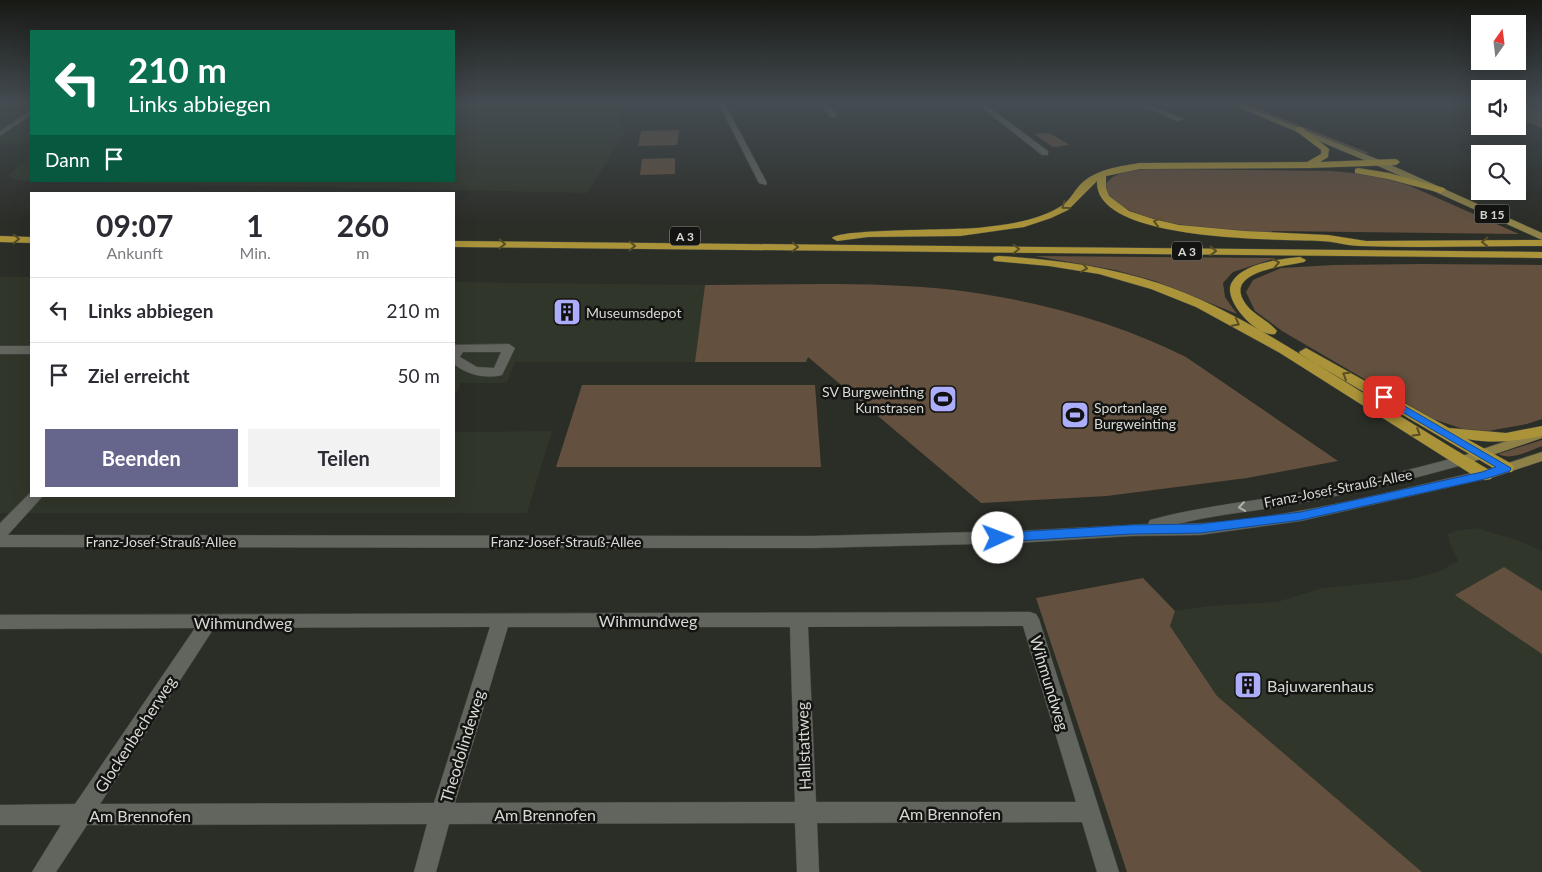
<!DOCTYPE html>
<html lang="de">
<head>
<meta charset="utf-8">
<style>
	:root { --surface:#fff; --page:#f2f2f3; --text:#2b2b33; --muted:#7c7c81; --line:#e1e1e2; --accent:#66668d }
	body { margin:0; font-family:Lato,sans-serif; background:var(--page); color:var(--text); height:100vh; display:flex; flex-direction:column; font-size:19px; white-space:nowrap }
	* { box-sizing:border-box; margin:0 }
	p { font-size:16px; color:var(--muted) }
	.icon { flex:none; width:28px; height:28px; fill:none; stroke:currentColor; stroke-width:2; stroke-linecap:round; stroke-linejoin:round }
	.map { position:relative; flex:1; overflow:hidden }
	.details { position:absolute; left:30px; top:192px; width:425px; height:305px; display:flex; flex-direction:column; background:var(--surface); border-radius:0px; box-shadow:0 5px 20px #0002 }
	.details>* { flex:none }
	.banner { position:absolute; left:30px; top:30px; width:425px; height:152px; border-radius:0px; box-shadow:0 5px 20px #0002; background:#0b6e4f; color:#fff; overflow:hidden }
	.needle { width:32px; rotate:14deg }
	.controls { position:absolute; left:1471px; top:15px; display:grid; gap:10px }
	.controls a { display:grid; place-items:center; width:55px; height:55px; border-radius:0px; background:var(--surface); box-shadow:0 5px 20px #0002; font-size:25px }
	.pin { position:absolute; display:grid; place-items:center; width:42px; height:42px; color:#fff; margin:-21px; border-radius:10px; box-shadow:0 2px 8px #0006 }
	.me { position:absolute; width:55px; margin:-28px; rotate:88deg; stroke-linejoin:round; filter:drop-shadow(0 0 4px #0008) }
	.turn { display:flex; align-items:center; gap:18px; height:105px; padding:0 15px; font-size:22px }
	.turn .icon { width:65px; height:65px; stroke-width:2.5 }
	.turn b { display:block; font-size:35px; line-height:42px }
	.then { display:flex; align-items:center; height:48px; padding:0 15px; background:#0003; gap:10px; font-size:19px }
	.eta { display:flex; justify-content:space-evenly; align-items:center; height:85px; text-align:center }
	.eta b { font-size:30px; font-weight:700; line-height:35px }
	.cta { display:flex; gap:10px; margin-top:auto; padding:10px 15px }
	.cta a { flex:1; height:58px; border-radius:0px; background:var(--accent); color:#fff; font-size:20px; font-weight:700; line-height:58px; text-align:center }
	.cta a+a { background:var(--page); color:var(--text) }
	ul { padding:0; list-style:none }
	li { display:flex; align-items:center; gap:15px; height:65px; padding:0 15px; border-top:1px solid var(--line) }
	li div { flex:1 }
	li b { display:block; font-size:19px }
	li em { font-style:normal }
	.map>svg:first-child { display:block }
	.built { fill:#31362a }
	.green { fill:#63503e }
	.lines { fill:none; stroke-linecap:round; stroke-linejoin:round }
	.minor-casing { stroke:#464943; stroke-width:1 }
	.tertiary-casing { stroke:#464943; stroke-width:1 }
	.primary-casing { stroke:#464943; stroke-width:1 }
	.motorway-casing { stroke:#464943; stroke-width:1 }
	.minor { fill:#62655e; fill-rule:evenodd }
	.tertiary { fill:#62655e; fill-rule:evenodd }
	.primary { fill:#8d8148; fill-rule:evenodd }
	.motorway { fill:#aa9339; fill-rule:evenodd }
	.oneway { stroke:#584e24 }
	.oneway2 { stroke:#aeb0ab }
	.route { fill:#1a73e8; stroke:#114b97 }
	.labels { text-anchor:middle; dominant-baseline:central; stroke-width:5; stroke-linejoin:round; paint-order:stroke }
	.shield { fill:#141512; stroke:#9c9e9a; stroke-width:1 }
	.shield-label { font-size:12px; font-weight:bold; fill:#d7d9d5 }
	.poi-label { font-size:14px; fill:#d7d9d5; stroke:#141512; text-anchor:start }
	.street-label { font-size:14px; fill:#d7d9d5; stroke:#141512 }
	.near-street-label { font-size:16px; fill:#d7d9d5; stroke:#141512 }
	.near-poi-label { font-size:16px; fill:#d7d9d5; stroke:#141512; text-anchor:start }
</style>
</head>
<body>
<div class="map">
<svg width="1542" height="872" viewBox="0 0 1542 872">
	<rect width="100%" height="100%" fill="#2b2d27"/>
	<!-- built -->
	<path class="built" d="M0,102H31V143L0,144Z
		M454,102H616L624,135L587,193L22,181L12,179L9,175L31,155V181H454Z
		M0,277H31V496H454V432L552,431L527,513H0Z
		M454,282L705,285L695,362H515L507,383H461L454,397Z
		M1476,528L1517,540L1542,551V872H1422L1217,696L1170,626L1175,611L1208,606L1277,602L1322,588L1407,580L1438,572L1458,561L1449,542L1448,534L1456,531Z"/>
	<!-- green -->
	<path class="green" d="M1236,102H1241L1369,153L1365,154Z
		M1518,103L1528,106H1542V128L1518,119Z
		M679,130L677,145L638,146L641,131Z
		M1049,133L1070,145L1053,147L1034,134Z
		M675,158V174L640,175L642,159Z
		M1148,169L1332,171L1372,175L1408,185L1519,234L1271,231L1273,233C1231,231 1128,228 1104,190C1108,171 1132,171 1148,169Z
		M1035,256L1276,258L1233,272L1223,283L1225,297L1237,314L1155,281L1115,270Z
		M1421,264L1542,265V419L1527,424L1488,431L1463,429L1433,419L1282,331L1255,311L1246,292L1253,280L1281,268L1334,265Z
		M705,285C787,285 872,281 954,290C1031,299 1117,322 1186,357L1338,461L1247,478L1107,496L981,503L808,357L806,362H695Z
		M582,385H815L821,467H556Z
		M1542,440V446C1529,451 1511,461 1498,454Z
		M1504,567L1542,591V654L1455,595Z
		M1143,578L1175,611L1170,626L1217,696L1422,872H1127L1036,598Z"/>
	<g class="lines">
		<defs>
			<path id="minor" d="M718,102H724L767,183L766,185L759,183Z
				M819,102H826L837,115L836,117H830Z
				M975,102H982L1048,151V155H1042Z
				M1133,102H1142L1184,119L1177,121Z
				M31,110V115L0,136V131Z
				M509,344L515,348L502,375C486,379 467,375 454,364V345ZM463,352H501L494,368L477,367L460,357Z
				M0,346H31V354H0Z
				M31,492V496H43L6,537L0,539V523Z
				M1030,612L1036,614L1039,619L1119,872H1097L1082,822L817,823L819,872H797L795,823L449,824L436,872H414L427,824L87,825L56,872H32L61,825H0V805L75,804L195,628L0,629V615ZM1023,626L1076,802H816L808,627ZM490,627L434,803L100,804L214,628ZM508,627H790L795,802L455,803Z"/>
			<path id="tertiary" d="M1461,456L1466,458L1468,461L1466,464C1406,481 1345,495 1284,506C1248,512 1213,515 1178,524C1281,522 1385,492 1485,470L1490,472L1492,475L1490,478L1301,521L1200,535L1131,536L1017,543L812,548L0,547V535L812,536L1017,531L1148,524L1150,520C1194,508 1238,503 1282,496C1342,487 1402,472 1461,456Z"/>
			<path id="primary" d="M1226,102H1235L1382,161L1542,233V240L1376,165Z
				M1542,429V438L1466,464H1456L1454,461L1456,458Z
				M1542,452V461L1485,480L1480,478L1478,475L1480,472Z"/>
			<path id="motorway" d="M1296,127H1302L1329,149L1328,157L1320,162L1396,159L1400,162L1396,165L1309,168L1140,169L1106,176V188L1109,196L1129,211L1153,219L1179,225L1244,231L1328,235L1366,241L1542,240V246C1482,246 1421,248 1361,246C1347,246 1333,241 1320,241C1278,239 1094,242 1097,181L1068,210L1051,218L1024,227L960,236L868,237L837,241L832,238C843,228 961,231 986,227C1012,224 1040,220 1063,205C1071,199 1075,189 1083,182C1098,169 1121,166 1140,163L1307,162L1321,154V150L1296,131Z
				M1358,168L1389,173L1444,188L1446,190L1441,193L1388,179L1355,173V169Z
				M0,236L31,237V243L0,242Z
				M454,241L1542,252V258L454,247Z
				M998,256C1053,259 1106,266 1158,283C1213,301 1264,332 1313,362C1372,398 1431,436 1491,471L1493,475L1491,479L1485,480L1479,479L1280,353L1196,307L1151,289L1099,274L1049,266L994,261L993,259L994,257Z
				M1300,257L1306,260L1304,262C1287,266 1223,271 1245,303C1253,315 1268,320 1277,331L1275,334C1258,338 1221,300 1232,282C1243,263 1281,259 1300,257Z
				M1306,348L1449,428L1506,433L1542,426V436C1514,441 1496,444 1467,439L1512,464L1514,468L1512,472H1500L1301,355L1299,352Z"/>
		</defs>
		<!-- minor casing -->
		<use href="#minor" class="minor-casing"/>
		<!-- tertiary casing -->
		<use href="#tertiary" class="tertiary-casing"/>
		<!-- primary casing -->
		<use href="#primary" class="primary-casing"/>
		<!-- motorway casing -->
		<use href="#motorway" class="motorway-casing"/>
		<!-- minor -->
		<use href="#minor" class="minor"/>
		<!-- tertiary -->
		<use href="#tertiary" class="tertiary"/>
		<!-- primary -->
		<use href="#primary" class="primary"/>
		<!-- motorway -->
		<use href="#motorway" class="motorway"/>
	</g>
	<!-- one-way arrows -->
	<defs><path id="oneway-chevron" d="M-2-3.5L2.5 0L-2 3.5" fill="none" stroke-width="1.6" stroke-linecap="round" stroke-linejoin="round" transform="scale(1.25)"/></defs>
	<g class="oneway">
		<use href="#oneway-chevron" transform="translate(1065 206) rotate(144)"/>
		<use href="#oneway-chevron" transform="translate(1157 222) rotate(-165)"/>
		<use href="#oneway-chevron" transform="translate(16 239) rotate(1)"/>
		<use href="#oneway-chevron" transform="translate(1485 242) rotate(180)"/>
		<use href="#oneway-chevron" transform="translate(502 244) rotate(1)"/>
		<use href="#oneway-chevron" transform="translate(632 246) rotate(1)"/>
		<use href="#oneway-chevron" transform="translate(795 247) rotate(1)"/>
		<use href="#oneway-chevron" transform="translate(1016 249) rotate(1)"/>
		<use href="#oneway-chevron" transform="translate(1213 251) rotate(1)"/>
		<use href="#oneway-chevron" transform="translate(1276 263) rotate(-11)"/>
		<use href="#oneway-chevron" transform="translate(1084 268) rotate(10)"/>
		<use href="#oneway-chevron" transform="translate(1236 323) rotate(28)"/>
		<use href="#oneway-chevron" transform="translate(1346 375) rotate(-150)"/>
		<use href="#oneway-chevron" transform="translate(1417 433) rotate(32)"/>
	</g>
	<use class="oneway2" href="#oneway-chevron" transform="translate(1242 507) rotate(172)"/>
	<!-- sky -->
	<linearGradient id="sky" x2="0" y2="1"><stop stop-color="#181915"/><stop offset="0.46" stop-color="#444c52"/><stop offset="1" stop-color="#444c52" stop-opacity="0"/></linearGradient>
	<rect width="1542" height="224" fill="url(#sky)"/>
	<!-- route -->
	<path class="route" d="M1384,394L1511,468L1510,471L1485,479L1301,520L1200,533L1131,534L998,542L994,541L992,538L994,534L998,533L1131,525L1200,524L1301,512L1482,472L1496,467L1380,399L1378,397L1380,395Z"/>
	<!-- icons -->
	<defs>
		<symbol id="building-square" viewBox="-11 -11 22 22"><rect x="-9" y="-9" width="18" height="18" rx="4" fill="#adaefb" stroke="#141512"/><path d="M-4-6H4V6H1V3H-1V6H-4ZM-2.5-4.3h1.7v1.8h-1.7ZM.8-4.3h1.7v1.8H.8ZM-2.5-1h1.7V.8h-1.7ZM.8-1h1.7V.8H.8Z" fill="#111"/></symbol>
		<symbol id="stadium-square" viewBox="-11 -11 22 22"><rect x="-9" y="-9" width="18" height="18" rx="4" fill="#adaefb" stroke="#141512"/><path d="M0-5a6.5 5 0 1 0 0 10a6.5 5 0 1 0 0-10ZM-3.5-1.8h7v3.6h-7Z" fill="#111"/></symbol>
	</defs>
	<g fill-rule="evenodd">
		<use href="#building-square" x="551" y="296" width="32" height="32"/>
		<use href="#stadium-square" x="927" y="383" width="32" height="32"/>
		<use href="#stadium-square" x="1059" y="399" width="32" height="32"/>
		<use href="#building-square" x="1232" y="669" width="32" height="32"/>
	</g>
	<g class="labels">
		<!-- shield labels -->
		<g class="shield">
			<rect x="1474.5" y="204.5" width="35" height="19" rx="4"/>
			<rect x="670" y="226.5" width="30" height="19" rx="4"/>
			<rect x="1172" y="241.5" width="30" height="19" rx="4"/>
		</g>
		<g class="shield-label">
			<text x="1492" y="214">B 15</text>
			<text x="685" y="236">A 3</text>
			<text x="1187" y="251">A 3</text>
		</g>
		<!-- poi labels -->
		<g class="poi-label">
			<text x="586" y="312">Museumsdepot</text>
			<text x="924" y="391" text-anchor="end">SV Burgweinting<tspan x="924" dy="16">Kunstrasen</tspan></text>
			<text x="1094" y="407">Sportanlage<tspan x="1094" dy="16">Burgweinting</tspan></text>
		</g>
		<!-- street labels -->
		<g class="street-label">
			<text transform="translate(1338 488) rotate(-11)">Franz-Josef-Strauß-Allee</text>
			<text x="161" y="541">Franz-Josef-Strauß-Allee</text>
			<text x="566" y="541">Franz-Josef-Strauß-Allee</text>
		</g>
		<!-- near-street labels -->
		<g class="near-street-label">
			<text x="648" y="620">Wihmundweg</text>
			<text x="243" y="622">Wihmundweg</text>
			<text transform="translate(1050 683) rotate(73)">Wihmundweg</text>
			<text transform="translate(135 734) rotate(-57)">Glockenbecherweg</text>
			<text transform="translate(462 746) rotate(-73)">Theodolindeweg</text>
			<text transform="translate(803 746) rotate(-92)">Hallstattweg</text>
			<text x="950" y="813">Am Brennofen</text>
			<text x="545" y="814">Am Brennofen</text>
			<text x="140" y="815">Am Brennofen</text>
		</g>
		<!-- near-poi labels -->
		<g class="near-poi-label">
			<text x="1267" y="685">Bajuwarenhaus</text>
		</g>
	</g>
</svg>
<div class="controls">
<a><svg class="needle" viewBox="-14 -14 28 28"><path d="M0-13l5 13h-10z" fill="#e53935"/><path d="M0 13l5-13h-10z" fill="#7c7c81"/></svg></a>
<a><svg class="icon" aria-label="sound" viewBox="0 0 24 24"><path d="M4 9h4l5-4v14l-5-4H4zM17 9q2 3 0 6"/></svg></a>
<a><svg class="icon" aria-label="search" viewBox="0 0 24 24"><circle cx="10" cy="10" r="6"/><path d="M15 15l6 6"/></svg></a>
</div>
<div class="pin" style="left:1384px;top:397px;background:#d93025"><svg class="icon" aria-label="arrive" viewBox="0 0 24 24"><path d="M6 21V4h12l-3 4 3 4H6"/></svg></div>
<svg class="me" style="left:998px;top:538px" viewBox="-20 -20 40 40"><circle r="19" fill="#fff"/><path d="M0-13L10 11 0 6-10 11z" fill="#1a73e8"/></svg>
<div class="banner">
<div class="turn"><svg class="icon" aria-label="left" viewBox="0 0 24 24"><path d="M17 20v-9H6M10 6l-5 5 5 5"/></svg><div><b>210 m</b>Links abbiegen</div></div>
<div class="then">Dann<svg class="icon" aria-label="arrive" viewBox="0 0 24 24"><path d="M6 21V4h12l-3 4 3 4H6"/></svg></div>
</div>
<section class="details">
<div class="eta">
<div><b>09:07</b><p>Ankunft</p></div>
<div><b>1</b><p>Min.</p></div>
<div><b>260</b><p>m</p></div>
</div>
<ul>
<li><svg class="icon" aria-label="left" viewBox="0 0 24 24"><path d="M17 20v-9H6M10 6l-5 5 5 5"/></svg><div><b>Links abbiegen</b></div><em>210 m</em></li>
<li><svg class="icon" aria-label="arrive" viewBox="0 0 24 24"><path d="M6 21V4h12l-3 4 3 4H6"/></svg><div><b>Ziel erreicht</b></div><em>50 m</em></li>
</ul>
<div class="cta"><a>Beenden</a><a>Teilen</a></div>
</section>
</div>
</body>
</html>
